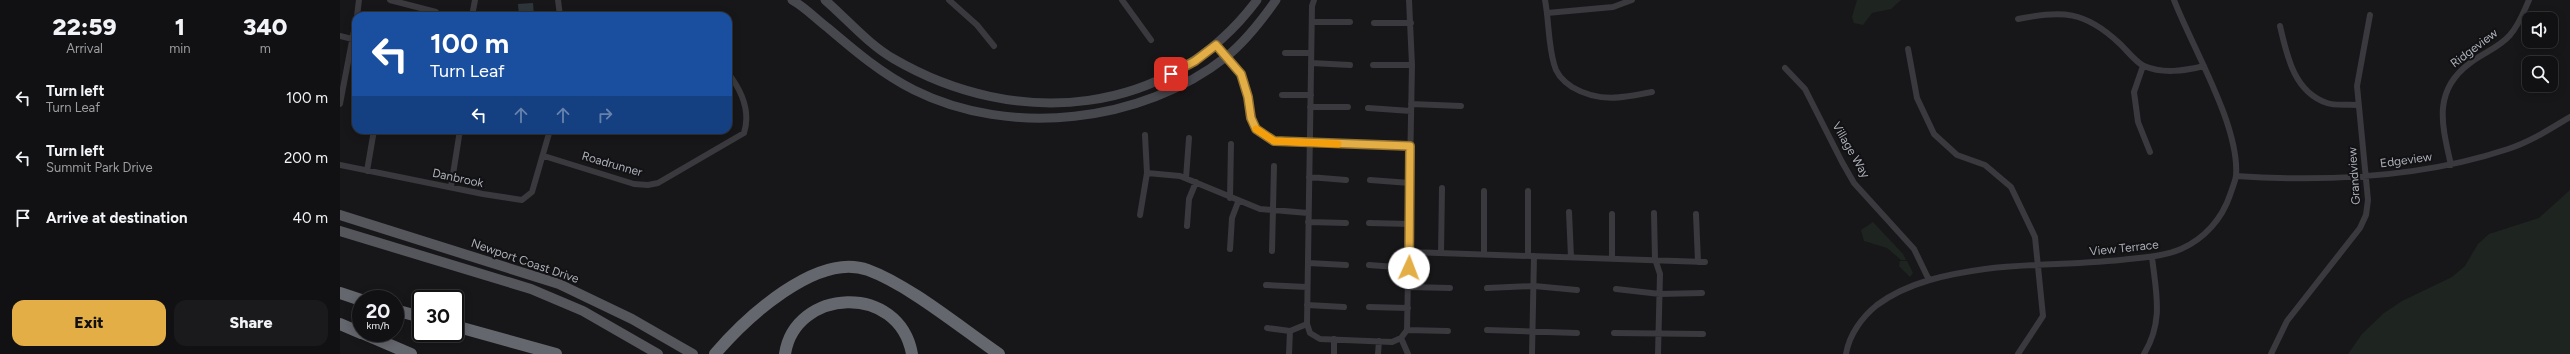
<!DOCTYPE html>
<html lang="en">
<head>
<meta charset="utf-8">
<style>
	:root { --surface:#111113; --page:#1a1a1c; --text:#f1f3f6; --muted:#9c9da0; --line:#303133; --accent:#e3ae46 }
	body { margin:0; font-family:Figtree,sans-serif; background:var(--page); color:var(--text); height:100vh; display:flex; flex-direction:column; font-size:15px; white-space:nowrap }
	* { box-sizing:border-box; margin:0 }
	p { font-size:13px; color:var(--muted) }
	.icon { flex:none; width:22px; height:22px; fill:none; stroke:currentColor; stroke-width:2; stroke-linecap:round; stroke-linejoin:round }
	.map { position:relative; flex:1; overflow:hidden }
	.sheet { display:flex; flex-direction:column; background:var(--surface); width:340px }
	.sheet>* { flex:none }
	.guide { position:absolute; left:12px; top:12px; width:380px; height:122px; border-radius:12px; box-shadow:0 2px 10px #0003,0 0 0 1px var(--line); background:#1a4fa0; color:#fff; overflow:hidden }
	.tools { position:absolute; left:2182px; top:12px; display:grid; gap:8px }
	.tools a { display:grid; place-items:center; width:36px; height:36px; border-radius:8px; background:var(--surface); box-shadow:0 2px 10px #0003,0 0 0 1px var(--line); font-size:20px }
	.speed { position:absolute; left:12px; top:290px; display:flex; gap:8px; font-size:20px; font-weight:700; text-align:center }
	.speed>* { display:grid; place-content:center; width:52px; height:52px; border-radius:50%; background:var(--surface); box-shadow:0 2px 10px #0003,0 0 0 1px var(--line); line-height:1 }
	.speed small { font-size:10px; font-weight:400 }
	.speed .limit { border:2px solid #111; border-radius:6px; background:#fff; color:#111 }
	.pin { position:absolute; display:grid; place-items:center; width:34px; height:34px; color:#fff; margin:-17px; border-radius:8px; box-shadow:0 2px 6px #0006 }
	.me { position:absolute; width:44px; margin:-22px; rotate:2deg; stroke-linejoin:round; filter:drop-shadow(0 0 3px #0008) }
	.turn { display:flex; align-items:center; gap:14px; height:84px; padding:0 12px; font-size:18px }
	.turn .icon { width:52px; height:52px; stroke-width:2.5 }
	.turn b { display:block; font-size:28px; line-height:34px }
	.lanes { display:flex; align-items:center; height:38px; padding:0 12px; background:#0003; justify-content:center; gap:20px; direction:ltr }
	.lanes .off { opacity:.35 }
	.eta { display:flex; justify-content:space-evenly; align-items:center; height:68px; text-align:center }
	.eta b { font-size:24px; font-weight:800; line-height:28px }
	.cta { display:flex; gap:8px; margin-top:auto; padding:8px 12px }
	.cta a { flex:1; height:46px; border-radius:12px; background:var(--accent); color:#111; font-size:16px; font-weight:800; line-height:46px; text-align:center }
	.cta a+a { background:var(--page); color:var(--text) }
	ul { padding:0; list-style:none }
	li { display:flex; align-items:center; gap:12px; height:60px; padding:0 12px }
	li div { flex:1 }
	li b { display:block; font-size:15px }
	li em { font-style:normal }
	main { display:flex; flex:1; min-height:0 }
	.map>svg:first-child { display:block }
	.green { fill:#1e241f }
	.water { fill:#2e363c }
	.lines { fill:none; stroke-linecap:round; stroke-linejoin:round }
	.street { stroke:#39393e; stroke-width:6 }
	.secondary { stroke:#47484e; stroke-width:9 }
	.primary { stroke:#55565c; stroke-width:10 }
	.highway { stroke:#65676e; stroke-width:12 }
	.route-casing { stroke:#94712e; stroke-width:10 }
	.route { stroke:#e3ae46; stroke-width:7 }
	.slow { stroke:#f59e0b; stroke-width:7 }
	.labels { text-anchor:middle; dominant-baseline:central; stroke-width:4; stroke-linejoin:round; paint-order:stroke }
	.street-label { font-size:12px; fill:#abafb8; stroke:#121214 }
</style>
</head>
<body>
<main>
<section class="sheet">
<div class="eta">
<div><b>22:59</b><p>Arrival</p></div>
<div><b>1</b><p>min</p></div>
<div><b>340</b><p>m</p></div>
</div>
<ul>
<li><svg class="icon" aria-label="left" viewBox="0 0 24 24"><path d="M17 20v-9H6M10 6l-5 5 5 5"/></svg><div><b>Turn left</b><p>Turn Leaf</p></div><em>100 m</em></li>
<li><svg class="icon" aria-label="left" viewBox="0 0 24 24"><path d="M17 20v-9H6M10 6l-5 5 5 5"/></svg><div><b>Turn left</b><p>Summit Park Drive</p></div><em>200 m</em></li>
<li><svg class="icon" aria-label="arrive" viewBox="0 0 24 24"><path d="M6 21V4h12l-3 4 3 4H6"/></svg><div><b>Arrive at destination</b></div><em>40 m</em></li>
</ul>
<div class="cta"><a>Exit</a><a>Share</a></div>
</section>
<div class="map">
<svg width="2230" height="354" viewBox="0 0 2230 354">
	<rect width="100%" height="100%" fill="#171719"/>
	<!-- green -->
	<path class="green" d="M1517,0H1561L1551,9L1532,13L1523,25L1514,23L1512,17Z
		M2230,190V354H2008L2022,334L2044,313L2062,301L2112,277L2125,266L2138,244L2149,234L2199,218Z
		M1533,222L1563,254L1566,260H1561L1547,248L1524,241L1521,230Z
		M1560,261H1567L1573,273L1570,277L1559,266Z"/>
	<!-- water -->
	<path class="water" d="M193,3L194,16H179L178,4Z"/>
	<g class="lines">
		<!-- street -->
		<path class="street" d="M50,0L96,12V16
			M218,0L220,16
			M609,0L637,25L654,46
			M782,0L811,40
			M974,0L972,6L967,324L970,333L980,339L1052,342L1061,338L1067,330
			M1205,0C1209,21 1208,43 1214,64C1216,74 1223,81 1232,87C1259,103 1283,98 1312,92
			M1207,13L1273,7L1292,0
			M17,16L19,0
			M132,16L135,0
			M1678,19C1722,10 1745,11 1779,43C1786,49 1795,62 1804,66C1823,74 1844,71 1864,66
			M972,22H1010
			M1034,23H1071
			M1940,26C1947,56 1954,92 1987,103C1995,106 2008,104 2018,105
			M0,36L16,40
			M876,45L901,74L908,97L911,118L916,129L934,141L1070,146
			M1568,49L1577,98L1594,134L1617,155L1645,165L1671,187L1695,237L1703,316L1678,354
			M945,53H971
			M971,63L1010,65
			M1033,65H1072
			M1803,66L1794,92L1798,122L1810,152
			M1445,68L1465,89L1502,162L1514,183L1574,249L1589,280
			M942,95H971
			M0,104L16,20
			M1071,104L1121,106
			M970,107H1008
			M1028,108L1071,111
			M204,156L294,184L308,185L318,183L404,133C411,111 402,91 388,73
			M0,165L143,194L182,200L192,192L210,130
			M2111,165C2102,125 2092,91 2130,63C2143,53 2160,47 2170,35C2179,25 2184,11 2189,0
			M27,171L34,130
			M807,173L840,176L920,209L968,213
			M1896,176C1987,182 2081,178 2168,149C2190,142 2210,129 2230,117
			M969,177L1006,180
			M846,178L849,138
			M1030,180L1070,183
			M111,187L120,130
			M890,198L891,144
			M1229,212L1231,257
			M1314,213L1315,259L1320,274L1318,354
			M1356,214L1358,262
			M800,215L807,173L805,135
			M968,222L1006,223
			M1029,223L1070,224
			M847,226L849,199L856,182
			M890,249L892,218L898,202
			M932,251L934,166
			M1070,252L1365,262
			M1101,253L1102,188
			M1144,254V191
			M1188,255V191
			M1272,258V214
			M968,263L1006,265
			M1029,265L1069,268
			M926,285L967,287
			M1069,287L1110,288
			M1147,288L1194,286L1237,290
			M1276,289L1320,294L1362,293
			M967,305L1004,307
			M1029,307L1068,308
			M927,328L950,331L967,324
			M1067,330L1072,65L1069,0
			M1067,330L1108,331
			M1147,330L1237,333
			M1274,333L1363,334
			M1061,338L1068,354
			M949,354L950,331
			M994,354V339
			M1038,354L1039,341
			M1192,354L1194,256
			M1506,354C1509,335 1522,317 1537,305C1568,282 1608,274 1645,269C1693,263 1741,265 1789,259C1807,257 1825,256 1841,249C1864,239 1882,219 1890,195C1892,189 1895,182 1896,176C1900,126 1852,47 1834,0
			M1804,354C1824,321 1816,293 1812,257
			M1931,354L1947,321L2020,228L2026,215L2028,200L2017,86L2030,15"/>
		<!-- secondary -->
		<path class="secondary" d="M452,0C465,7 476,19 488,28C515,51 542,74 574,90C670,138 802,123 886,57C906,41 922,20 936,0
			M485,0C507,19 528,44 554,59C676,130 829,118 917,0"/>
		<!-- primary -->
		<path class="primary" d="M0,215L219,284L292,319L353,354
			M0,231L191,289L243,311L318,354"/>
		<!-- highway -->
		<path class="highway" d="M0,293L21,300
			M55,310L81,317
			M0,324L21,333
			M115,326L216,354
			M22,333L71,354
			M375,354C405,319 477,251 528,270C569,285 621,328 659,354
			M445,354C455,288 559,282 572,354"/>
	</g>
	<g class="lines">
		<defs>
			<path id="route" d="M831,74L855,61L876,45L901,74L908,97L911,118L916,129L934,141L1070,146L1069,268"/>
		</defs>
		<!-- route casing -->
		<use href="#route" class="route-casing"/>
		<!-- route -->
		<use href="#route" class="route"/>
		<!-- slow -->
		<path class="slow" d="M916,129L934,141L998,144"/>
	</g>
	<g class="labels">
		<!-- street labels -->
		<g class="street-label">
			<text transform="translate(2134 48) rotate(-37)">Ridgeview</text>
			<text transform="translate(1511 150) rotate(60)">Village Way</text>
			<text transform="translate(2066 160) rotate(-8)">Edgeview</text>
			<text transform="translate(272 164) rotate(16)">Roadrunner</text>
			<text transform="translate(2014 176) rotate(-94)">Grandview</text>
			<text transform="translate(118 178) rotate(12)">Danbrook</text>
			<text transform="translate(1784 248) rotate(-6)">View Terrace</text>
			<text transform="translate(185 261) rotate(19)">Newport Coast Drive</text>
		</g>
	</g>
</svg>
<div class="tools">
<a><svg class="icon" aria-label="sound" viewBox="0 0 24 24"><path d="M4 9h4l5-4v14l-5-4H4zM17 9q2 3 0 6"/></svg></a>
<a><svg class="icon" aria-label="search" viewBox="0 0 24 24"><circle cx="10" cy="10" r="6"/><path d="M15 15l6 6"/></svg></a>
</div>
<div class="speed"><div>20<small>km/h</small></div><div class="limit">30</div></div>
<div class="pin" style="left:831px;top:74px;background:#d93025"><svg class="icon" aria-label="arrive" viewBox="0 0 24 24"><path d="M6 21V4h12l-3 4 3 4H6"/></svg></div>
<svg class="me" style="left:1069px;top:268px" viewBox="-20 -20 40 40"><circle r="19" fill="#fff"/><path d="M0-13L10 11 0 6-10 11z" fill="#e3ae46"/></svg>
<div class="guide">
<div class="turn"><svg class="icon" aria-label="left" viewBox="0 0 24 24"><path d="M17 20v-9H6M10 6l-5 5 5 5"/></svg><div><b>100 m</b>Turn Leaf</div></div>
<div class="lanes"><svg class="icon" aria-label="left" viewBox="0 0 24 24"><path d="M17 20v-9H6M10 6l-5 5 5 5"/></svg><svg class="icon off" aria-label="ahead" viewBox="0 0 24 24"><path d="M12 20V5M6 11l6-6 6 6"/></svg><svg class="icon off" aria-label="ahead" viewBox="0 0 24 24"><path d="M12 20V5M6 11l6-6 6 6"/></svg><svg class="icon off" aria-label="right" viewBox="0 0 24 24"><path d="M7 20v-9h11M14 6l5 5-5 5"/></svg></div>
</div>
</div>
</main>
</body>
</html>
